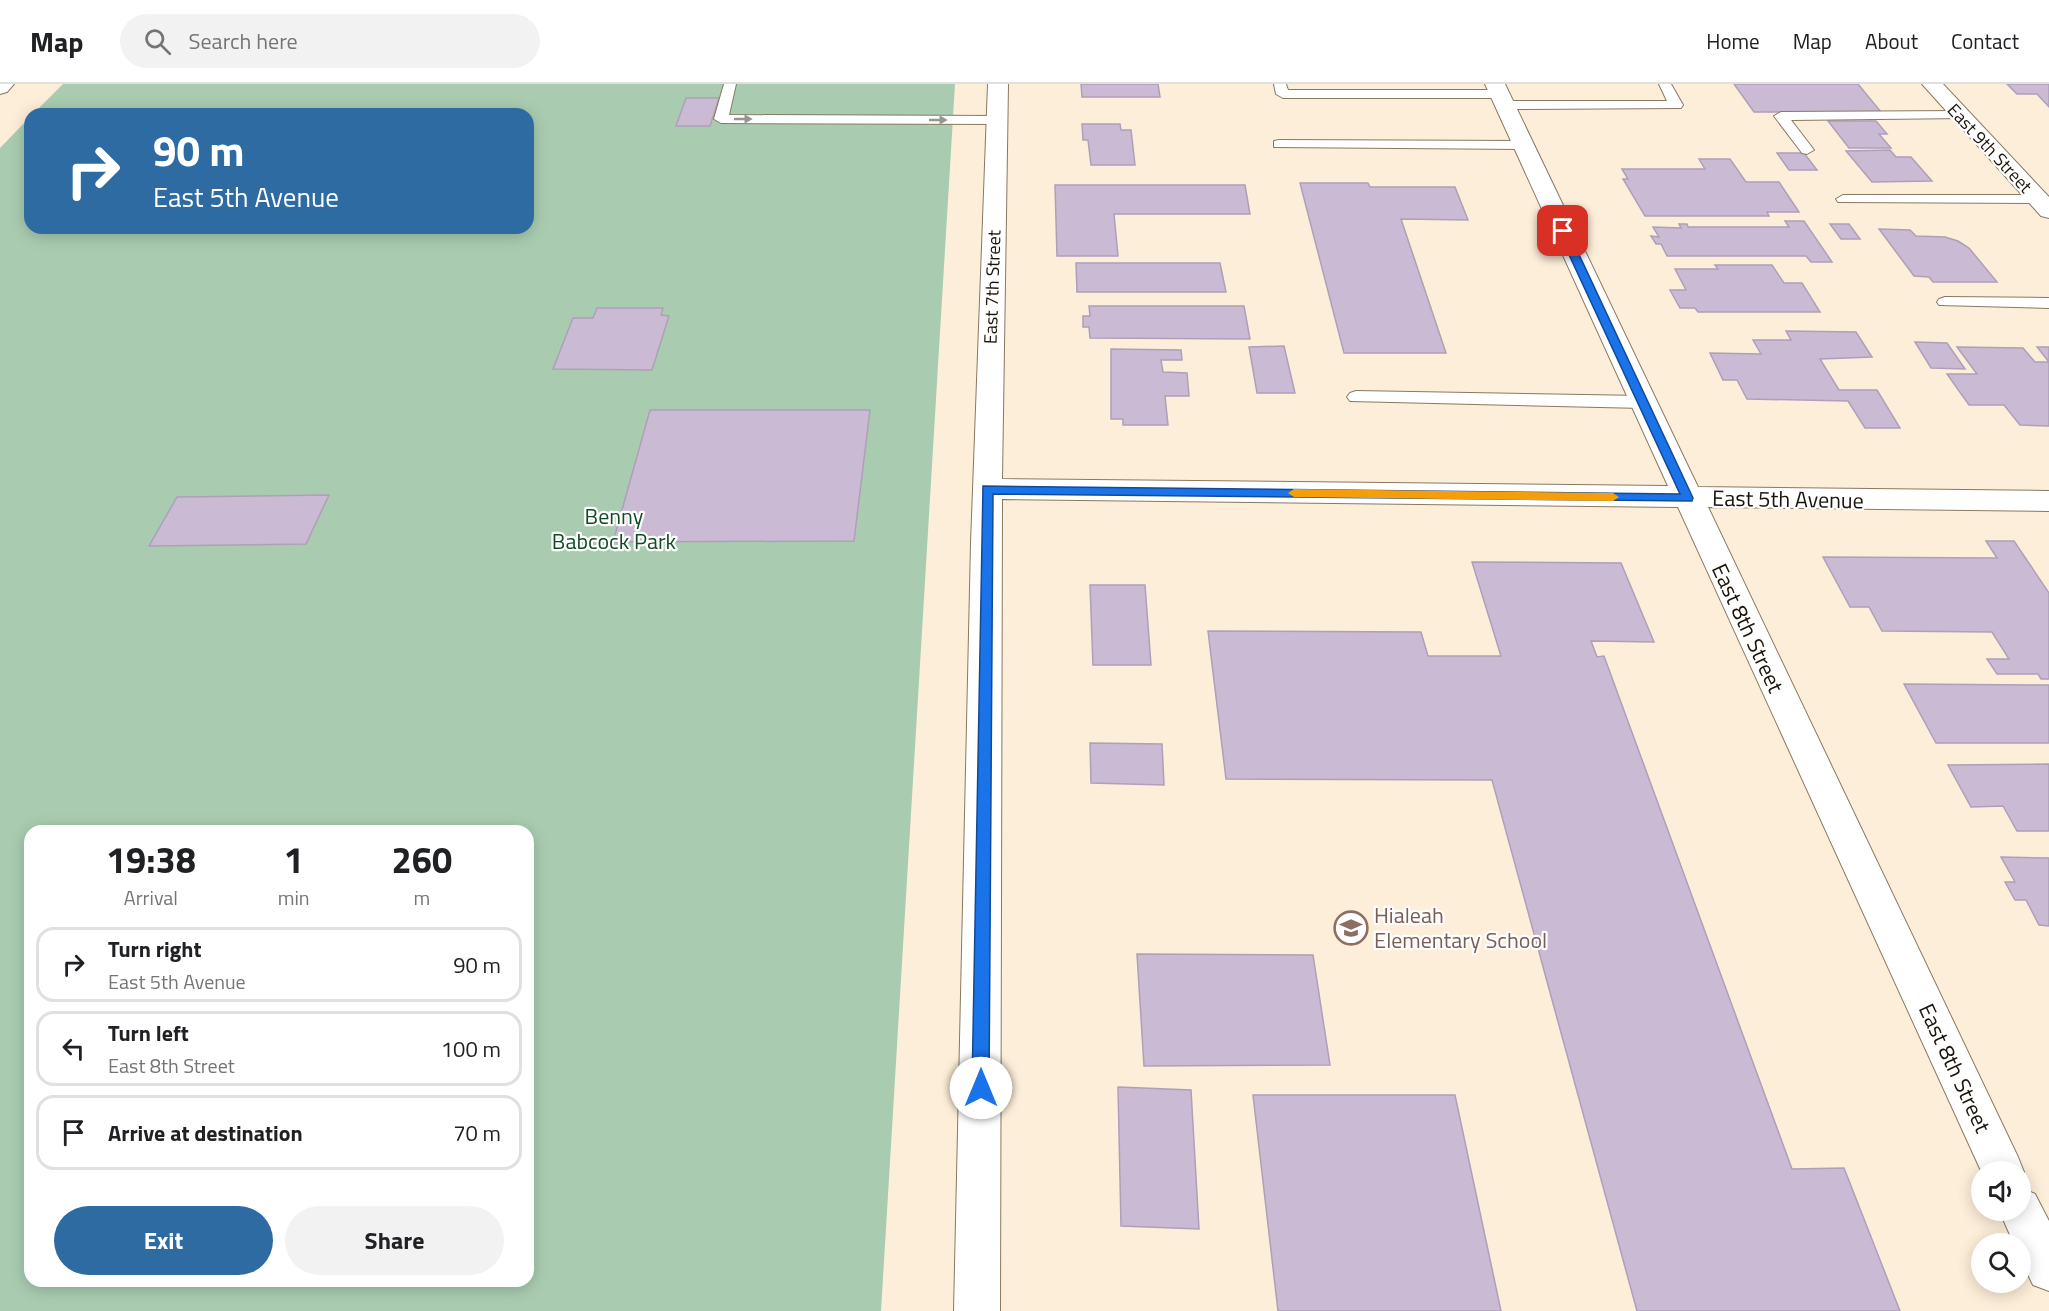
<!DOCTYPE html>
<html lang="en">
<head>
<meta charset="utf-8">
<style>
	:root { --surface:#fff; --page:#f2f2f2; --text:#202124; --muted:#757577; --line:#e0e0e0; --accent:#2d6ba2 }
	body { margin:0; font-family:"Titillium Web",sans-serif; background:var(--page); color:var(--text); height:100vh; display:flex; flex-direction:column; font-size:22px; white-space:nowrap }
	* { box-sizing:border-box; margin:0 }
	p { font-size:20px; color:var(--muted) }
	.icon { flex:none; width:33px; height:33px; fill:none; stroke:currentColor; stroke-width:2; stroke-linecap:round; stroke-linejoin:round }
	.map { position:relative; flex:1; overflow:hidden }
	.details { position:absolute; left:24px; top:741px; width:510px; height:462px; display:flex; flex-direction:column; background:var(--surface); border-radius:18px; box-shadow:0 3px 15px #0003 }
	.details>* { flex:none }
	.hud { position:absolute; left:24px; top:24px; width:510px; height:126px; border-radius:18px; box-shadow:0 3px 15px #0003; background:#2d6ba2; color:#fff; overflow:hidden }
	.tools { position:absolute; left:1971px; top:1077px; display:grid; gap:12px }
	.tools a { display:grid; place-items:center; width:60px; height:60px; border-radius:50%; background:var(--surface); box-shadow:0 3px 15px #0003; font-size:30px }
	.pin { position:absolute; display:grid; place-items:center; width:51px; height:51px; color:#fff; margin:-26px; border-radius:12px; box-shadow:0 3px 9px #0006 }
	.me { position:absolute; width:66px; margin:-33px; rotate:0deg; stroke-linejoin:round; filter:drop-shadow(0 0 4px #0008) }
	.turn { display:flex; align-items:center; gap:21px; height:126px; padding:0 30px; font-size:27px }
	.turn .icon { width:78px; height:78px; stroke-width:2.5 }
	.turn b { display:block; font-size:42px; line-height:51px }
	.eta { display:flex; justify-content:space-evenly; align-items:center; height:102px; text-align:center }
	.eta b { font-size:36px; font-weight:700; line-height:42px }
	.button { display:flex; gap:12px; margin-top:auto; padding:12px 30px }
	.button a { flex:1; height:69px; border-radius:36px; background:var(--accent); color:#fff; font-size:24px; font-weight:700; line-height:69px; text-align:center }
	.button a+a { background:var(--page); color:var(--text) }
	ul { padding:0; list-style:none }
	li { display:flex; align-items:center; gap:18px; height:75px; margin:0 12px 9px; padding:0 18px; border:3px solid var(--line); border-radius:18px }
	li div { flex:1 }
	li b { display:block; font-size:22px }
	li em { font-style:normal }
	header { display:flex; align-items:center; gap:36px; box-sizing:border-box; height:84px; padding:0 30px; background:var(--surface); border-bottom:2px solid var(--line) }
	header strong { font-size:28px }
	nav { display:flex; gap:33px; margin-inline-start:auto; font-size:21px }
	.search { width:420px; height:54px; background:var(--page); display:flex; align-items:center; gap:15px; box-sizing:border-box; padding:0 21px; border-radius:33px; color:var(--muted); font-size:22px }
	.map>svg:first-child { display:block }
	.green { fill:#a9ccb0; fill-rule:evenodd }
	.building { fill:#cabad4; stroke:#af9fb9; stroke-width:1.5 }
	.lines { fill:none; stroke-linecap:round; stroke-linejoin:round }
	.service-casing { stroke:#897961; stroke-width:2 }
	.minor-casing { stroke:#897961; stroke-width:2 }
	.secondary-casing { stroke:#897961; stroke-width:2 }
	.service { fill:#fff; fill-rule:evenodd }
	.minor { fill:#fff; fill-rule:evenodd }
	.secondary { fill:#fff; fill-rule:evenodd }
	.oneway { fill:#989591 }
	.route { fill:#1a73e8; stroke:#114b97; stroke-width:1.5 }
	.slow { fill:#f59e0b }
	.labels { text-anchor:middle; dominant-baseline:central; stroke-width:4.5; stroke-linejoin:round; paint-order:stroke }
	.far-street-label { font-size:18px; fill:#1a140a; stroke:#fefefe }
	.street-label { font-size:22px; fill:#1a140a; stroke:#fefefe }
	.park-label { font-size:22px; fill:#114b24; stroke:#fefefe }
	.education-label { font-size:22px; fill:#785e54; stroke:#fefefe; text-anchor:start }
</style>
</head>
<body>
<header>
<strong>Map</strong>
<div class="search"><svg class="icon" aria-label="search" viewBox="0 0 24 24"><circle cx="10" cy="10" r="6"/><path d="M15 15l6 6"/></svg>Search here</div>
<nav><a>Home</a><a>Map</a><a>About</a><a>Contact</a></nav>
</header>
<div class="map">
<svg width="2049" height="1227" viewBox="0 0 2049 1227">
	<rect width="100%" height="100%" fill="#fdeed9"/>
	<!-- green -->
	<path class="green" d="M63,0H955L881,1227H0V64L30,33V144H528V30H33ZM30,747H528V1197H30Z"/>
	<!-- building -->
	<path class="building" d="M1081,0H1158L1160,13H1082Z
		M1734,0H1858L1881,28H1754Z
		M2007,0H2049V23L2037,10H2017Z
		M686,14H719L710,42H676Z
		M1828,37H1876L1887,50H1879L1891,64H1849Z
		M1082,40H1120L1121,46H1131L1135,81H1091L1088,56H1083Z
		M1890,66L1896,73H1911L1932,97L1872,98L1846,67Z
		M1777,69H1804L1817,86H1789Z
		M1699,75H1730L1746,98H1779L1799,128H1767L1769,132H1645L1623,95H1628L1622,85H1705Z
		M1300,99H1368L1370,103H1455L1468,136L1401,135L1446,269H1344Z
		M1055,101H1245L1250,130H1114L1118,172H1057Z
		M1785,137H1804L1832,178H1811L1806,172H1667L1661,160H1656L1651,152L1659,153L1653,143L1681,144L1679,140H1687L1688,143H1789Z
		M1830,140H1849L1860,155H1841Z
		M1879,145L1910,146L1916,152L1945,153L1958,157L1969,164L1997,198H1933L1929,193L1914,192Z
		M1076,179H1220L1226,208H1077Z
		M1715,181H1772L1784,199H1802L1820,228H1698L1695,224H1680L1670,206H1686L1675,185H1718Z
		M1089,222H1244L1250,255L1090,254L1089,243H1083V232H1090Z
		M597,224H663L661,231L669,232L652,286L553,285L573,234H593Z
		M1786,247L1856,248L1872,273L1820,275L1839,306H1877L1900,344H1865L1848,317L1747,315L1737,296H1723L1710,269L1761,270L1753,256H1791Z
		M1915,258L1947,259L1965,285L1931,284Z
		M1284,262L1295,309H1257L1249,263Z
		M1957,263L2023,264L2035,278H2049V342L2020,341L2004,321H1969L1947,290H1977Z
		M2037,263H2049V278Z
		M1111,265L1181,266L1182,276H1161L1163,288L1187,289L1189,312H1165L1168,341H1123V335H1111Z
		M650,326H870L854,457L613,458Z
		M329,411L306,460L149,462L177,413Z
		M1986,457H2014L2049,509V595H2041L2038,590H1997L1987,575H2009L1992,548L1882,547L1869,523H1850L1823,473L1997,474Z
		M1472,478L1621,479L1654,558L1591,557L1597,573L1604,572L1792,1085L1844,1084L1900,1227H1637L1492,696L1226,695L1208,547L1421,548L1428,572H1501Z
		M1090,501H1145L1151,581H1093Z
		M1904,600L2049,601V659H1936Z
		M1090,659L1162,660L1164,701L1091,699Z
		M2049,680V747H2017L2003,722L1971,723L1948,681Z
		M2001,773L2049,774V842L2039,841L2026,816H2015L2005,798H2015Z
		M1137,870L1313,871L1330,981L1144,982Z
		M1118,1003L1191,1006L1199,1145L1121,1142Z
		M1253,1011H1455L1501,1227H1278Z"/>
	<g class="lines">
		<defs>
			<path id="service" d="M724,0H736L729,31L997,32L1004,36L997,40L721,39L714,35Z
				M1274,0H1286L1288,6H1499L1506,10L1499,14H1283L1276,10Z
				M1659,0H1671L1683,21L1681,24L1505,25L1498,21L1505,17H1667Z
				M1961,27L1968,31L1966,34L1791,36L1814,66L1807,70L1802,69L1774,32L1781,28Z
				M1279,56L1523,57L1530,61L1523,65L1274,63V57Z
				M1843,111H2038L2045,115L2038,119L1838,118L1836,115Z
				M1945,213L2049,214V224L1939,221L1937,218L1939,215Z
				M1356,307L1643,312L1652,318L1643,324L1350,317L1347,313L1350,309Z"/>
			<path id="minor" d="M0,0H14L7,8L0,10Z
				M988,0H1008L1002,395L1668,402L1485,0H1505L1698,403L2049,407V427L1708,423L2018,1073L2024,1088L2020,1097V1088L1982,1089L1678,423L1002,415L1000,1227H954L971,459Z
				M2020,1103L2035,1110L2049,1137V1207L2033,1201L2020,1174V1160H2014L1999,1126H2020Z"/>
			<path id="secondary" d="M1922,0H1943L2049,113V134L2041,132Z"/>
		</defs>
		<!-- service casing -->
		<use href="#service" class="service-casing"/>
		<!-- minor casing -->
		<use href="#minor" class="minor-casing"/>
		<!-- secondary casing -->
		<use href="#secondary" class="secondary-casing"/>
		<!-- service -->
		<use href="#service" class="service"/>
		<!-- minor -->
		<use href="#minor" class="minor"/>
		<!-- secondary -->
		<use href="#secondary" class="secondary"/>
	</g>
	<!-- one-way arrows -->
	<defs><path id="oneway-solid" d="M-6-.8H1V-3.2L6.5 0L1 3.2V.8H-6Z" transform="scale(1.5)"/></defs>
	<g class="oneway">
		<use href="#oneway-solid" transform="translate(743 35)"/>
		<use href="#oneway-solid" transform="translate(938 36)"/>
	</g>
	<!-- route -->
	<path class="route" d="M1560,144L1568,147L1693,414L1692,417L993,410L989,1004L987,1010L981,1013L975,1010L972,1004L983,402L1680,410L1558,147Z"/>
	<!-- slow -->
	<path class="slow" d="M1294,405L1613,409L1619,413L1613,417L1294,413L1288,409Z"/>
	<!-- icons -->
	<defs>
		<symbol id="school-ring" viewBox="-11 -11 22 22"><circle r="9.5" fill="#fefefe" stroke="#8d6e63" stroke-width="1.5"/><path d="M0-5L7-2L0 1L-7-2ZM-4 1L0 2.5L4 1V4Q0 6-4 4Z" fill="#8d6e63"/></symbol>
	</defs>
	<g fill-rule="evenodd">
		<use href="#school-ring" x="1332" y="825" width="38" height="38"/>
	</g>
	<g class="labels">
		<!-- far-street labels -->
		<g class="far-street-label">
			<text transform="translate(1990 64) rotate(47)">East 9th Street</text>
			<text transform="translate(992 203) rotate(-88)">East 7th Street</text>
		</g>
		<!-- street labels -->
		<g class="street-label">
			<text transform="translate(1788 415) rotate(1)">East 5th Avenue</text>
			<text transform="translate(1748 544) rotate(65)">East 8th Street</text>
			<text transform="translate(1955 984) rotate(65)">East 8th Street</text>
		</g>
		<!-- park labels -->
		<g class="park-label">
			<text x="614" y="432">Benny<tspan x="614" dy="25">Babcock Park</tspan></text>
		</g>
		<!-- education labels -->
		<g class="education-label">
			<text x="1374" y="831">Hialeah<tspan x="1374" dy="25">Elementary School</tspan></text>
		</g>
	</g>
</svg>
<div class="tools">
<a><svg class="icon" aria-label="sound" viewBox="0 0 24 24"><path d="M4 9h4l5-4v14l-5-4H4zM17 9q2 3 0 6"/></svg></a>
<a><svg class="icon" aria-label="search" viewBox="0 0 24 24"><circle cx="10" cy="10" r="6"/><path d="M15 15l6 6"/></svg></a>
</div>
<div class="pin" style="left:1563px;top:147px;background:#d93025"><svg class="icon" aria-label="arrive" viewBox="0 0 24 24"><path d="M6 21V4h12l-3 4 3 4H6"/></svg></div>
<svg class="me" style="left:981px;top:1004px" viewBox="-20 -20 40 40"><circle r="19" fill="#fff"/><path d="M0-13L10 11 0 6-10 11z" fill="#1a73e8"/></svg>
<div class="hud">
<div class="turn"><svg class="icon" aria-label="right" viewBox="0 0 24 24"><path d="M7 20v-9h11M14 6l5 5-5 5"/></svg><div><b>90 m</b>East 5th Avenue</div></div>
</div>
<section class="details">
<div class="eta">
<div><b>19:38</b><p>Arrival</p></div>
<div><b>1</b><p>min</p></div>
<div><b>260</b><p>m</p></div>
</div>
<ul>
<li><svg class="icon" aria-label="right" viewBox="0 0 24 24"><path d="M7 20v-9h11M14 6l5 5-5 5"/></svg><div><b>Turn right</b><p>East 5th Avenue</p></div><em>90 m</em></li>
<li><svg class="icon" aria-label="left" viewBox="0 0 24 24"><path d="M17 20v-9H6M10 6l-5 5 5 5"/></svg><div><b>Turn left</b><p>East 8th Street</p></div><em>100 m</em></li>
<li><svg class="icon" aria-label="arrive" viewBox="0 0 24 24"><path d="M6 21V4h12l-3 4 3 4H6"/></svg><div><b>Arrive at destination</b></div><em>70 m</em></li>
</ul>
<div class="button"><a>Exit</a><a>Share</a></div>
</section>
</div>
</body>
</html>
